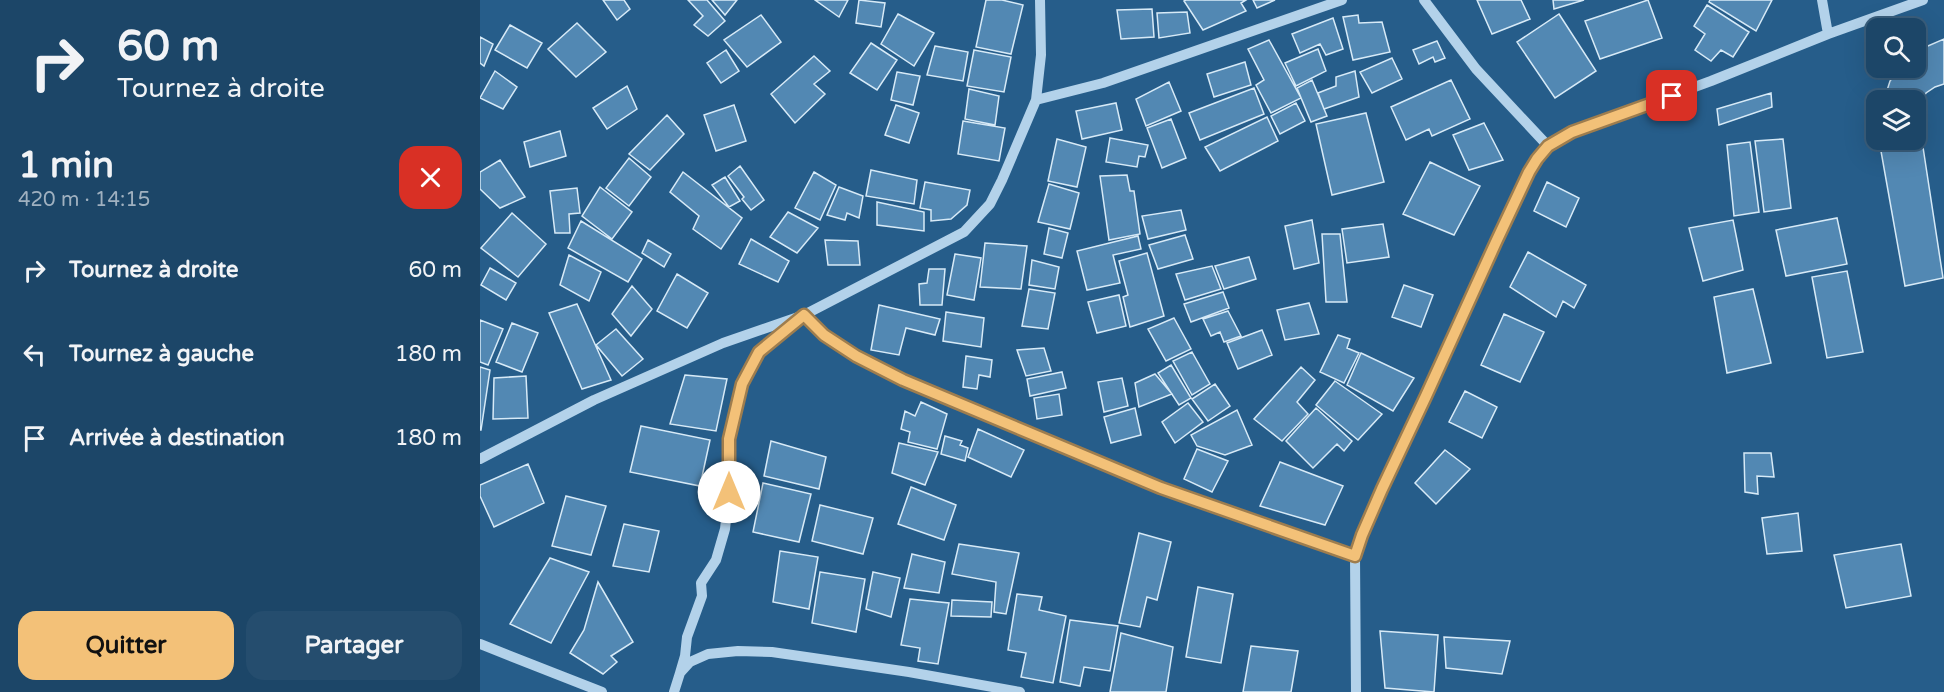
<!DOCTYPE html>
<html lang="fr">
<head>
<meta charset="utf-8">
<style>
	:root { --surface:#1c4668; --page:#254d6e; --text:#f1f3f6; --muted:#a0b1c0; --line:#3a5e7c; --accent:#f3c178 }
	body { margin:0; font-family:"Varela Round",sans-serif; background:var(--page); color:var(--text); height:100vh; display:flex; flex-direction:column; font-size:22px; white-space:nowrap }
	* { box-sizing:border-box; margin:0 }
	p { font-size:20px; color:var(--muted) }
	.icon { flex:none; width:33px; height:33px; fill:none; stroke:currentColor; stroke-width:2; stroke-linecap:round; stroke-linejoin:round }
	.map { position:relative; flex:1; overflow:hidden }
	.panel { display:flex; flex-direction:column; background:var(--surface); width:480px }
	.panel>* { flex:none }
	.top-card { background:#1c4668; color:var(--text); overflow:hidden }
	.controls { position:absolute; left:1386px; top:18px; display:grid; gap:12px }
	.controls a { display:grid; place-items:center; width:60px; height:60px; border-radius:12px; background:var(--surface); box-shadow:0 6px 24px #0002,0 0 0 2px var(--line); font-size:30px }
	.pin { position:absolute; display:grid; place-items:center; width:51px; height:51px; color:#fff; margin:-26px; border-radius:12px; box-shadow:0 3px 9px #0006 }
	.me { position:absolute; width:66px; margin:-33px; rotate:0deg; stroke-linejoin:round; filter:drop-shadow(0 0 4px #0008) }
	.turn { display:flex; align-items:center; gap:21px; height:126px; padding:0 18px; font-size:27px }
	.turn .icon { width:78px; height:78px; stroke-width:2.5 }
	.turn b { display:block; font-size:42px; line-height:51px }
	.round { display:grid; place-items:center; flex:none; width:63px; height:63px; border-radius:18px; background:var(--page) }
	.head { display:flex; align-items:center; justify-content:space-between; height:102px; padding:0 18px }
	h1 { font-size:36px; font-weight:700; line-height:45px }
	.action { display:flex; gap:12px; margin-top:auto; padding:12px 18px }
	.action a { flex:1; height:69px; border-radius:18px; background:var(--accent); color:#111; font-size:24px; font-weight:700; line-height:69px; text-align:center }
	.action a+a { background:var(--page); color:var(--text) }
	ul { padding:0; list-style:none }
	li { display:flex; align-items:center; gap:18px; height:84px; padding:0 18px }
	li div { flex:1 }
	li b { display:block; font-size:22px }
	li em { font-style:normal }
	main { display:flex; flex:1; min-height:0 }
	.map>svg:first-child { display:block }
	.building { fill:#5288b3; stroke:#d7eaf7; stroke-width:1.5 }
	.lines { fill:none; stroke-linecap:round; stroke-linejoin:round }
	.minor { stroke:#b3d2ea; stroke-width:10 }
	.route-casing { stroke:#9e7d4e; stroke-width:15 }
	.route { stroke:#f3c178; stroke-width:10 }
</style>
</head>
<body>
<main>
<section class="panel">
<div class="top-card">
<div class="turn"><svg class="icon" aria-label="right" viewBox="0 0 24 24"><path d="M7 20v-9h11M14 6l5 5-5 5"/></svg><div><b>60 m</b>Tournez à droite</div></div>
</div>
<div class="head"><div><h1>1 min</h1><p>420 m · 14:15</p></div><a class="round" style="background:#d93025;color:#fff"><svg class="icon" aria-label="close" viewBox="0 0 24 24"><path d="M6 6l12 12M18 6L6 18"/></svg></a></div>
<ul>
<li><svg class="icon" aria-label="right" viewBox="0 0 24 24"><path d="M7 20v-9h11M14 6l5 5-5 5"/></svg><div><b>Tournez à droite</b></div><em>60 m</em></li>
<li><svg class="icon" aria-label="left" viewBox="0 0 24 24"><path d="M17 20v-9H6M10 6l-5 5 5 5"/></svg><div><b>Tournez à gauche</b></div><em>180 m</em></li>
<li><svg class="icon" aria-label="arrive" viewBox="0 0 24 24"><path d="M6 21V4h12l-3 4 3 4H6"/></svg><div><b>Arrivée à destination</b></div><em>180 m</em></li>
</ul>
<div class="action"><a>Quitter</a><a>Partager</a></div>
</section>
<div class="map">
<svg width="1464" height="692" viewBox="0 0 1464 692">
	<rect width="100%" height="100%" fill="#265d8a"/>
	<!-- building -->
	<path class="building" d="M123,0H144L150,9L137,20Z
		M208,0H227L245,21L228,36L214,25L223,16Z
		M232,0H257L245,15Z
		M335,0H368L359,17Z
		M379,0L405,3L401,27L376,23Z
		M506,0H522L543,5L531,54L496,47Z
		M706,0H766L761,3L766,11L723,30L704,1Z
		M773,0H795L777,8Z
		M997,0H1041L1050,19L1012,34Z
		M1073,0H1104L1074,9Z
		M1168,0L1182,38L1120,59L1105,21Z
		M1230,0H1292L1276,31L1229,2Z
		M1227,5L1269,32L1253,57L1241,50L1231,61L1215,50L1225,34L1214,26Z
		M672,9L674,37L641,39L637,10Z
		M707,12L710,33L679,38L677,13Z
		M418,14L454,33L434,66L401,44Z
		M1079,14L1116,71L1075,98L1037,42Z
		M281,15L301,42L267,67L244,40Z
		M878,15L879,23L902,22L910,52L873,60L863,17Z
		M853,18L863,49L846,55L840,44L820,53L812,34Z
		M97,23L126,52L96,77L68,49Z
		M30,25L62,43L47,68L15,50Z
		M0,37L13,44L4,66L0,63Z
		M1464,39V84L1455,87L1446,93L1440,105L1439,121L1463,278L1425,286L1399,140H1436V100H1404L1410,81L1420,68H1436V53L1441,49Z
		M789,40L821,98L791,113L776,85L784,80L768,49Z
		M957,41L965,58L955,62L953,57L939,64L933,50Z
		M391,43L417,60L397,90L370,73Z
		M455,46L488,52L483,81L447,75Z
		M838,49L846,71L816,86L805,63Z
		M246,50L259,71L241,83L227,63Z
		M494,50L531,57L524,92L487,86Z
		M334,56L350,71L334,84L345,94L315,123L291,94Z
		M912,58L922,79L892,93L880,72Z
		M765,62L771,85L734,97L727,74Z
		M15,71L37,87L23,109L0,98Z
		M875,71L879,97L844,109L838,93L856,86V77Z
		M417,72L440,76L433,105L411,100Z
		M832,80L847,116L831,122L817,88Z
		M971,80L990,119L952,136L949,129L926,140L911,107Z
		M689,82L701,111L666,126L656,99Z
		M147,86L157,109L127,129L113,108Z
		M774,88L784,114L720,140L709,113Z
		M489,89L519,96L515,125L485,119Z
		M1291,93L1292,107L1239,125L1237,109Z
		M636,103L642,130L602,139L596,111Z
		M816,103L825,121L800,134L791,116Z
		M254,105L266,141L236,151L224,115Z
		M416,105L439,113L429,143L405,135Z
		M886,113L904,182L852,195L836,124Z
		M187,115L204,134L170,170L149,154Z
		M787,117L798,141L740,171L725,147Z
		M691,119L706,158L682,168L667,128Z
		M483,121L525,128L519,161L478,154Z
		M1004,123L1023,160L989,170L973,135Z
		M80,131L86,156L50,167L44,142Z
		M630,138L668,145L665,157L659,156L657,167L626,162Z
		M577,139L606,147L597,187L568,181Z
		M1303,139L1311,208L1284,212L1275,141Z
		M1270,142L1279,212L1254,216L1247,145Z
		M149,158L171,177L149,206L126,188Z
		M20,160L45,197L20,208L0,189V172Z
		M950,162L1000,186L974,235L923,214Z
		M260,166L284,200L271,210L262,199L264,197L248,176Z
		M391,170L437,180L434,204L386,196Z
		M203,172L262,218L241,249L213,229L219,216L190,192Z
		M334,172L356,185L340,220L315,208Z
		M647,175L650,191H654L660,234L629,240L620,176Z
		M245,177L260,201L249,207L232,185Z
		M445,182L490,190L487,205L471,219L451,221V210L440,208Z
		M1067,182L1099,198L1086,227L1054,211Z
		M569,184L599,193L590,229L558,222Z
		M120,187L152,212L132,239L102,216Z
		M359,187L383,196L379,218L367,213L365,220L347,215Z
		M97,188L100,213L89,214L90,233H75L70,191Z
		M397,202L444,212V231L397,225Z
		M701,210L706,230L668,239L662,216Z
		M308,212L338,228L317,253L290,237Z
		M32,213L66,244L38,277L1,248Z
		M1357,218L1367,264L1306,276L1296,230Z
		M832,220L839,263L814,269L805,226Z
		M1253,220L1263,270L1223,281L1209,228Z
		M101,221L162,259L148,282L88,248Z
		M903,224L909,257L867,263L862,229Z
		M569,228L588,233L582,258L564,254Z
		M842,234H860L867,302H846Z
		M705,235L713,259L678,269L669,245Z
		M658,236L661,249L633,255L640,283L607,290L597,251Z
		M271,239L309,261L298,282L259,264Z
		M168,240L191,254L184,267L162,253Z
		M345,240L378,241L380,265H348Z
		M505,243L547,246L541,289L500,287Z
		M1048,252L1106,285L1094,308L1083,301L1076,317L1030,287Z
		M667,253L684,316L650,327L643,297L648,295L639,261Z
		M475,254L501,258L494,300L467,295Z
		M89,255L121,272L109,301L80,285Z
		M769,257L776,279L744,289L735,266Z
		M552,260L579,267L575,289L549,285Z
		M732,266L741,289L705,300L696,274Z
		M10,268L36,283L26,300L1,285Z
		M449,269H465L462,305H440L439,284L447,283Z
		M1367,271L1383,352L1347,358L1332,277Z
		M197,274L228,293L207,328L177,311Z
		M924,285L953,295L941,327L912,317Z
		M152,286L172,309L151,336L132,314Z
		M549,289L575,293L568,329L542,326Z
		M1273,289L1291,363L1247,373L1234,297Z
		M743,292L749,308L711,322L704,304Z
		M639,295L646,326L617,333L608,302Z
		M829,303L839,334L805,340L797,310Z
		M97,304L131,380L102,389L69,313Z
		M399,305L460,319L455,335L426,328L419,355L391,350Z
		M748,311L761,336L744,342L740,332L731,336L723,319Z
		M466,312L504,318L501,347L463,341Z
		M1024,314L1064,332L1040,382L1001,365Z
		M694,318L711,349L686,361L668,329Z
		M0,320L23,329L8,365L0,362Z
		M32,323L58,333L42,372L16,362Z
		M136,329L163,359L142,376L116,345Z
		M782,330L792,355L758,369L747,343Z
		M858,335L870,339L867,348L879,353L864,383L840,372Z
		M564,348L571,371L546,376L537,350Z
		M712,352L730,384L712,395L693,361Z
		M881,353L934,378L913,411L867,385Z
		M486,356L512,360L510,377L499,375L497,389L483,387Z
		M691,365L711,398L699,405L678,373Z
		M0,367L10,370L1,430H0Z
		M821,367L835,380L817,402L828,414L802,441L774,419Z
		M582,372L586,388L550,396L547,379Z
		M675,374L692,394L659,407L655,383Z
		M205,375L247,379L236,431L190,424Z
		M46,376L48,418L13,419L14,378Z
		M642,378L648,406L624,412L618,382Z
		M855,381L902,414L878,440L836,405Z
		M735,384L750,406L728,421L712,399Z
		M985,391L1017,407L1002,438L969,422Z
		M579,394L582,415L557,419L554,398Z
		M441,402L467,414L457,449L428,442L430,432L421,429L425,411L435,416Z
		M708,403L723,422L695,443L682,422Z
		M655,408L661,435L631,443L624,417Z
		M836,408L872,441L864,451L857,444L833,468L806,441Z
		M757,410L772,445L745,455L717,446L711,435Z
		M161,426L230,440L220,486L150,472Z
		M498,429L544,450L531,477L488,457Z
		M465,436L482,441L480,445L488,448L485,461L461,454Z
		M291,441L346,457L339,489L284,476Z
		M419,443L458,452L445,485L412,473Z
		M717,449L748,461L732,492L704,479Z
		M965,450L990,469L956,504L935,483Z
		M1264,453H1291L1294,477L1277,476L1278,494L1265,492Z
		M800,462L863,486L845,525L780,506Z
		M48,464L64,503L14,527L0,496V485Z
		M283,483L331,494L319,542L273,532Z
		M431,487L476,505L464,540L418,524Z
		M86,496L126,506L111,555L72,546Z
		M340,505L393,518L383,554L332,541Z
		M1318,513L1322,551L1287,554L1282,518Z
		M144,524L179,531L169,572L133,566Z
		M659,533L691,542L677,600L667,597L660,627L639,623Z
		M479,544L539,553L526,614L514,612L516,582L472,574Z
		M1421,544L1431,596L1366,608L1354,555Z
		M300,551L338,557L329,609L293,602Z
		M432,554L465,562L459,593L424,588Z
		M70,558L109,572L71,643L30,624Z
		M340,572L385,579L376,632L332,623Z
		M393,572L420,578L411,617L386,609Z
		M118,582L153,642L131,656L137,662L123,674L90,653L104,630Z
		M718,587L753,594L741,663L706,657Z
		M537,594L562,597L559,610L586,616L573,683L541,677L546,653L528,650Z
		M430,599L469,603L458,664L438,661L440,648L421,645Z
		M472,600L512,602L511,617L471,616Z
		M590,620L638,626L630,671L604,667L600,686L580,682Z
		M900,631L958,635L954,692L905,688Z
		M641,633L693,647L686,692H630Z
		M964,637L1030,641L1022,674L966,668Z
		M771,646L818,651L811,692H763Z"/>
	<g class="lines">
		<!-- minor -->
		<path class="minor" d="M944,0L996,69L1068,146
			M1342,0L1348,34
			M556,100L623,83L862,0
			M0,459L114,400L243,343L324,315L484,232L510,204L522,180L556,100L561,55L560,0
			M0,644L122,692
			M200,673L205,656L207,637L222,596L221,583L236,560L245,529L249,492V439L262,384L279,352L324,315L344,335L376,356L423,380L681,488L875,556
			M194,692L200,673L210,662L228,654L258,651L292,652L429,672L540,692
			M876,692L875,556L882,535L1049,172L1068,146L1092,132L1231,81L1348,34L1443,0"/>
	</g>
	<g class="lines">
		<defs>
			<path id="route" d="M249,492V439L262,384L279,352L324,315L344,335L376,356L423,380L681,488L875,556L882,535L902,489L946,396L1016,242L1049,172L1057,159L1068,146L1092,132L1192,96"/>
		</defs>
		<!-- route casing -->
		<use href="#route" class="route-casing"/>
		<!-- route -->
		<use href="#route" class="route"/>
	</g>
</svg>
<div class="controls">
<a><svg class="icon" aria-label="search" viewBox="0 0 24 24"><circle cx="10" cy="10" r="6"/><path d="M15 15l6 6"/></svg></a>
<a><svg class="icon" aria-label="layers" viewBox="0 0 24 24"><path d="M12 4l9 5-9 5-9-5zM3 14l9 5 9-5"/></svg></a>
</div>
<div class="pin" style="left:1192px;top:96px;background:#d93025"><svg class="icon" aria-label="arrive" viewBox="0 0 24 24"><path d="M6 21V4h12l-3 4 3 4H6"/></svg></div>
<svg class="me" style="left:249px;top:492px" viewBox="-20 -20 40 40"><circle r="19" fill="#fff"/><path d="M0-13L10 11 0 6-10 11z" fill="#f3c178"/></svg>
</div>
</main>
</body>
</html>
